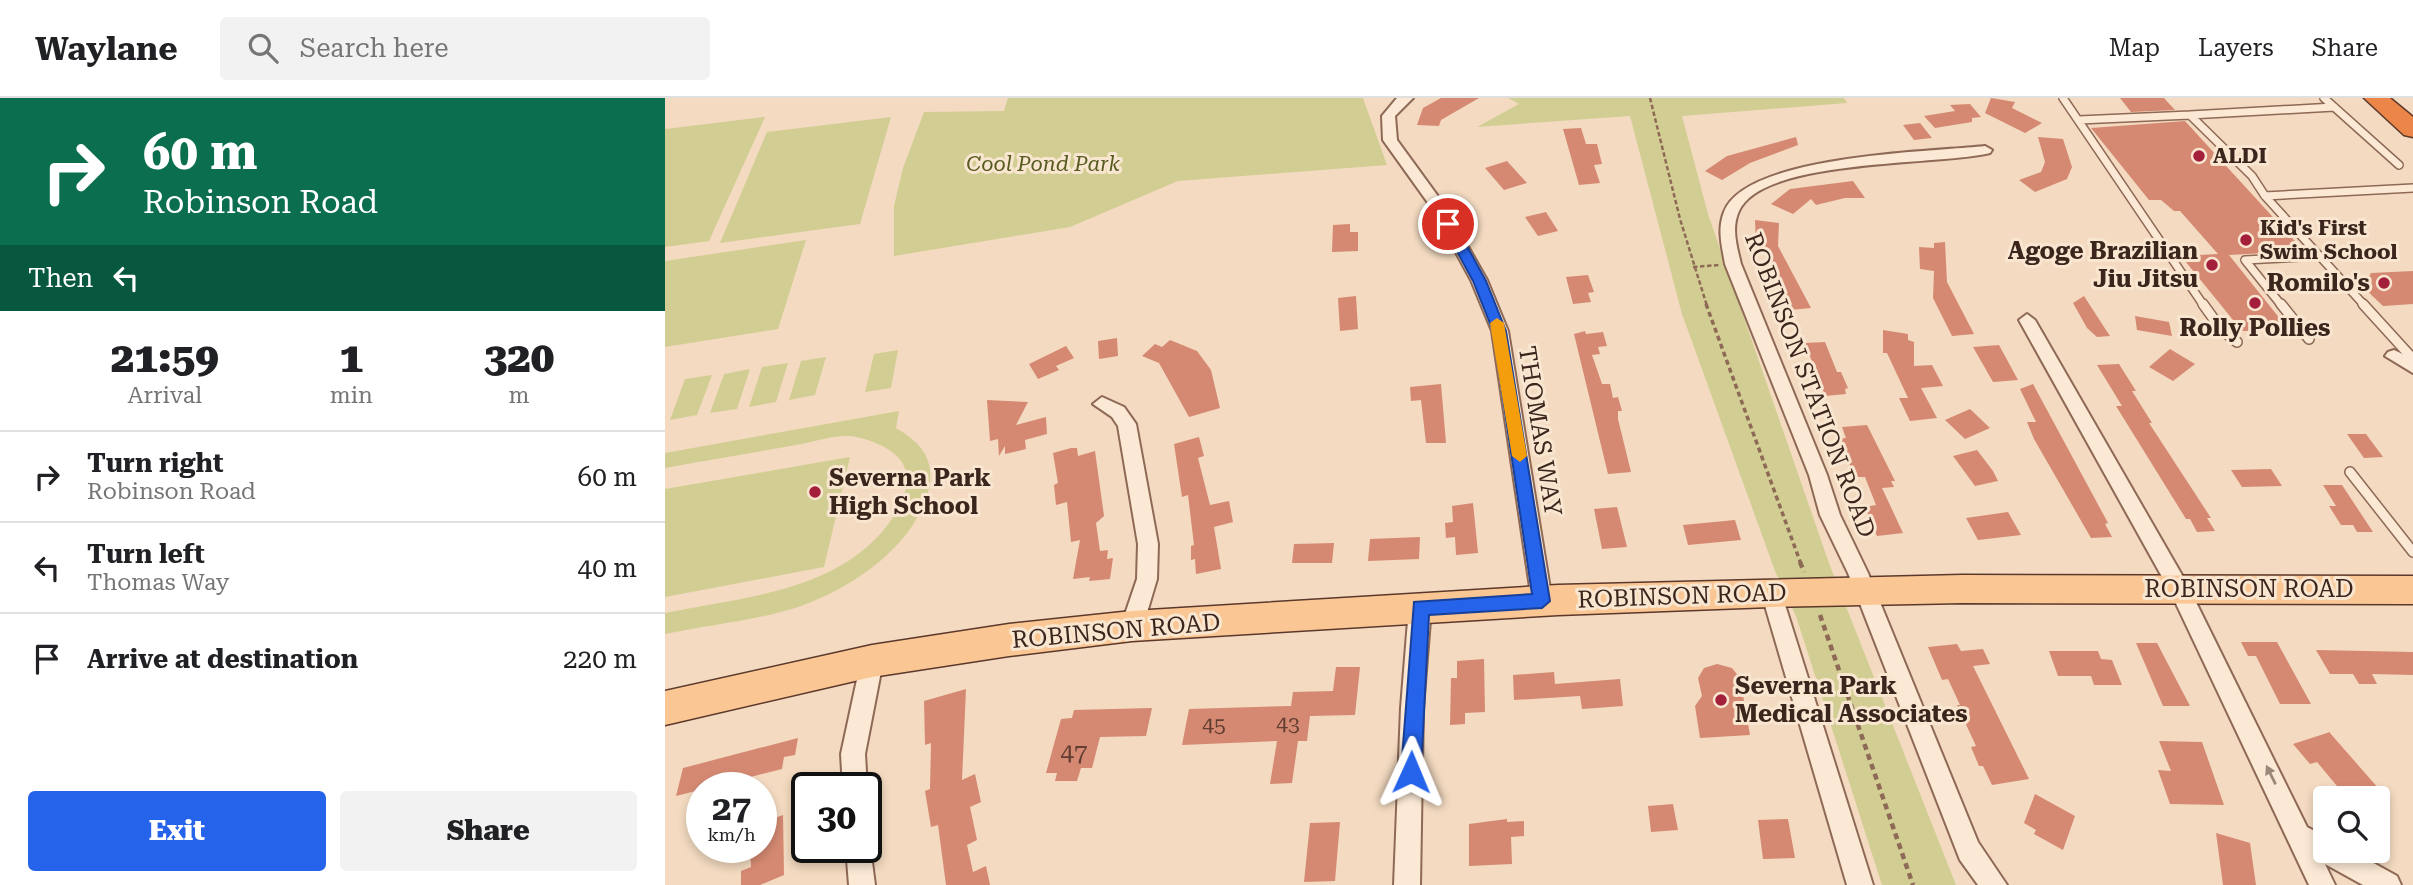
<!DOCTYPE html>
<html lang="en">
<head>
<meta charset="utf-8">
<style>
	:root { --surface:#fff; --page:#f2f2f2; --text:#202124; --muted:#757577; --line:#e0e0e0; --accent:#2563eb }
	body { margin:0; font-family:"Roboto Serif",serif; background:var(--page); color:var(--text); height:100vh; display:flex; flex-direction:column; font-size:26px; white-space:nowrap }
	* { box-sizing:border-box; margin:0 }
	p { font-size:23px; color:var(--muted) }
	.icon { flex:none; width:38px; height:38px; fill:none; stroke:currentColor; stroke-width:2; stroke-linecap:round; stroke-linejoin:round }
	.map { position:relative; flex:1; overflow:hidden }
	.panel { display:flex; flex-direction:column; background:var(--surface); width:665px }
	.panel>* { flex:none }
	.hud { background:#0b6e4f; color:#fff; overflow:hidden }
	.fabs { position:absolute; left:1648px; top:688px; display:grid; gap:14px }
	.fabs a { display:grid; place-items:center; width:77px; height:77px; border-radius:7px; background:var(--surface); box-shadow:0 4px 10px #0003; font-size:35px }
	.speed { position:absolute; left:21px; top:674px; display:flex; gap:14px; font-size:35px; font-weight:700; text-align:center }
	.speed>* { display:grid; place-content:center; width:91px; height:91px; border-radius:50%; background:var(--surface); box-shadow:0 4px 10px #0003; line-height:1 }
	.speed small { font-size:18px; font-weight:400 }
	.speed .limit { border:4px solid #111; border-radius:10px; background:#fff; color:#111 }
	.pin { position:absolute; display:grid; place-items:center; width:60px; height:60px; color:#fff; margin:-30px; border:4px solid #fff; border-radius:50%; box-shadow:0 2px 7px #0007 }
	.me { position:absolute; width:77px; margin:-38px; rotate:1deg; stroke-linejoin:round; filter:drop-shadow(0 0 5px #0008) }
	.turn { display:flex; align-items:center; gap:24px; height:147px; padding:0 28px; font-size:32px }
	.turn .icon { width:91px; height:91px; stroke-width:2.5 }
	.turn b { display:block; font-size:49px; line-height:60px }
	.then { display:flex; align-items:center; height:66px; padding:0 28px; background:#0003; gap:14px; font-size:26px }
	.eta { display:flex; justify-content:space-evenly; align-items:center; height:119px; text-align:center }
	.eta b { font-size:42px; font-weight:800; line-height:49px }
	.primary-button { display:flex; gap:14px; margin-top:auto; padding:14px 28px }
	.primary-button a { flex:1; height:80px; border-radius:7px; background:var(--accent); color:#fff; font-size:28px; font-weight:800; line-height:80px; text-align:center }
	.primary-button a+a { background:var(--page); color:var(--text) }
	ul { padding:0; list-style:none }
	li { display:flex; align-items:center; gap:21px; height:91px; padding:0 28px; border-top:2px solid var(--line) }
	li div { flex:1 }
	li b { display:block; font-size:26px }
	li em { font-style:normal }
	header { display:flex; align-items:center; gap:42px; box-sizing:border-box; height:98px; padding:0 35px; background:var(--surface); border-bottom:2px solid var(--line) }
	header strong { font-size:33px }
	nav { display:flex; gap:38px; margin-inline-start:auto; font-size:24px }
	.search { width:490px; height:63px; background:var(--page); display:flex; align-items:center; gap:18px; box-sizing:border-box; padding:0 24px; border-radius:7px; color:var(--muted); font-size:26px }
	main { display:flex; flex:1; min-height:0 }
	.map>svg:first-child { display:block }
	.green { fill:#d2ce93 }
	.building { fill:#d58972 }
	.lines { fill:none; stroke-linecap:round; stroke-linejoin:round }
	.lane-far1-casing { stroke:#8e6956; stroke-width:10 }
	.lane-casing { stroke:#8e6956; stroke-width:12 }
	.street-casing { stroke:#8e6956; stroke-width:4 }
	.primary-casing { stroke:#5b382b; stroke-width:3 }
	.highway-casing { stroke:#5b382b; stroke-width:3 }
	.path-far2 { stroke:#8e6956; stroke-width:2.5; stroke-dasharray:4.5 2.5; stroke-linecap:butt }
	.path-far1 { stroke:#8e6956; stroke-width:3.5; stroke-dasharray:5 3.5; stroke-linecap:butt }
	.path { stroke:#8e6956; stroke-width:4.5; stroke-dasharray:6 4.5; stroke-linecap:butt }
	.lane-far1 { stroke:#fce9d5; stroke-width:7 }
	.lane { stroke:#fce9d5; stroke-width:9 }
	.street { fill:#fce9d5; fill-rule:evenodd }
	.primary { fill:#fac794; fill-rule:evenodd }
	.highway { fill:#eb8548; fill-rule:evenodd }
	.oneway { fill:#9c8778 }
	.route { fill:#2563eb; stroke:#184099; stroke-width:2 }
	.slow { fill:#f59e0b }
	.poi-dot { fill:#a41f39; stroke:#f9e6d1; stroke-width:2.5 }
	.labels { text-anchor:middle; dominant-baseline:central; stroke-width:6; stroke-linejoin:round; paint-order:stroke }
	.far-poi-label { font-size:21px; font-weight:bold; fill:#3c251c; stroke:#f9e6d1; text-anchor:start }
	.far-park-label { font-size:21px; font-style:italic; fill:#575b20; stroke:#f9e6d1 }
	.number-label { font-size:21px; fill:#623e32 }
	.poi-label { font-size:24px; font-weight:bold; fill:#3c251c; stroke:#f9e6d1; text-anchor:end }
	.street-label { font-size:24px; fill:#3c251c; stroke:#f9e6d1 }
	.near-number-label { font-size:24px; fill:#623e32 }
</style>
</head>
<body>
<header>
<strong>Waylane</strong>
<div class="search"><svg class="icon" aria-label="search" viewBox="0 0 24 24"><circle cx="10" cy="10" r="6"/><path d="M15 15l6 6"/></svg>Search here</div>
<nav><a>Map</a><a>Layers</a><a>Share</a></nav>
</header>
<main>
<section class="panel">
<div class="hud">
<div class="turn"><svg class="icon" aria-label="right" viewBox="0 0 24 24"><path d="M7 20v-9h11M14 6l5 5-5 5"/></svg><div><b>60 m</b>Robinson Road</div></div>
<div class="then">Then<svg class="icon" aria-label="left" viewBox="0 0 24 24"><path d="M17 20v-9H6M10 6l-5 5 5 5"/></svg></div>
</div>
<div class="eta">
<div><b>21:59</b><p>Arrival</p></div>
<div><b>1</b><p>min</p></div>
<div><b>320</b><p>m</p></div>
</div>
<ul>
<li><svg class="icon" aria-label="right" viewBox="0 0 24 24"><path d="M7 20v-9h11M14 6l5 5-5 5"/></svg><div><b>Turn right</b><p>Robinson Road</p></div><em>60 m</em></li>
<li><svg class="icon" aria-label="left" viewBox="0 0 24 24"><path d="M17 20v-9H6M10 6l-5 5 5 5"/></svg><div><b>Turn left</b><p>Thomas Way</p></div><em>40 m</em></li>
<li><svg class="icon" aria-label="arrive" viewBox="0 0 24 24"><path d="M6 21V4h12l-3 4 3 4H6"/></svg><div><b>Arrive at destination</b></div><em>220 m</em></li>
</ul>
<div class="primary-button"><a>Exit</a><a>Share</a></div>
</section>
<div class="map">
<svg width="1748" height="787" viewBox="0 0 1748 787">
	<rect width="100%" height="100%" fill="#f3dac0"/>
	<!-- green -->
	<path class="green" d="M343,0H698L722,67L513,83L405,129L229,158V108L238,70L259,14L339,13Z
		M843,0H1179L1182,5L1017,18L1043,116L1165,468L1291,787H1217L1131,518L1110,473L1017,216L965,18L812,29L854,6Z
		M100,19L44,143L0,149V31Z
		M226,19L195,126L55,145L102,34Z
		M141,142L113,231L0,249V163Z
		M233,252L226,290L200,294L209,256Z
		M161,259L150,297L124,302L136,263Z
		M123,265L111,304L84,309L97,269Z
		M85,271L72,311L45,315L59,276Z
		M47,277L32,317L5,322L20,281Z
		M234,313L231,330C258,346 271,363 263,394C247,450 188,489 136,508C95,522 43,527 0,536V515C80,499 180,493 229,418C238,405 246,384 239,368C232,351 201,339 184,338C168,337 148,344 131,347C88,355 44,362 0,370V355Z
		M185,359L159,469L0,499V391Z"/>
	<!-- building -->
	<path class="building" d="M776,0H814L776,22L774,28L752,27L758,10Z
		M1326,0L1350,4L1347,10L1377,25L1360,35L1320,15Z
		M1455,0H1499L1510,12L1466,14Z
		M1305,6L1316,19L1307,20V24L1270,30L1259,18L1290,13L1285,7Z
		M1520,23L1639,153L1564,157L1624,232L1577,233L1516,158L1553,156L1515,113H1509L1496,102H1484L1426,30Z
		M1255,25L1267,40L1249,42L1238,27Z
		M916,30L921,46H932L937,66L929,67L935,85L914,87L898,31Z
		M1131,39L1133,47L1085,65L1057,82L1040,73L1062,58Z
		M1373,39L1398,41L1407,69L1402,81L1370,94L1354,82L1376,74L1380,64Z
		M842,63L862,85L839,92L820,70Z
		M1188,83L1200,100H1180L1151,107L1146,101L1128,116L1106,106L1125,91Z
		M881,114L893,133L873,138L860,119Z
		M1090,122L1114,125L1113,148L1146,210L1125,212L1098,146H1091Z
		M685,126V134H693V153L667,154L668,127Z
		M1280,144L1282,184L1309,236L1287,238L1268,200L1269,173L1255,171L1254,149L1269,150V145Z
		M1748,173V206L1718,208L1698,189L1706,175Z
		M923,177L929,194L923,195L926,204L908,206L901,179Z
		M691,198L693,231L675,233L673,200Z
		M1419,198L1439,229L1445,238L1432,239L1422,230L1408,205Z
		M1470,218L1504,224L1507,238L1472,232Z
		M1218,232L1243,236V242L1249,244V268L1267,267L1278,288L1256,290L1272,320L1245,323L1234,300H1243L1222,255H1218Z
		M920,233L921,236L938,234L942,248L933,249L935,256L927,257L937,286H945L948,300L953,299L957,313H953V321L966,374L943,376L909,236Z
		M452,240L453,258L434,261L433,243Z
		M505,242L532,253L546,272L555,310L524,319L494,265L477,258L490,246L497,249Z
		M1160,244L1172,274H1176L1183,290L1180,291L1181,296L1160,298L1140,245Z
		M1334,247L1353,282L1328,284L1308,249Z
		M401,248L409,260L391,268L394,272L373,281L364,266Z
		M1505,251L1530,266L1508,283L1484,269Z
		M1454,266L1471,293H1467L1487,325H1484L1546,420H1542L1550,433L1532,434L1525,421H1521L1451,308H1457L1432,267Z
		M776,286L781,345H761L756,302L746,303L745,289Z
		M1368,286L1443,425L1440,426L1447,439L1426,440L1369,341L1362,324H1371L1355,291Z
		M322,302L363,304L351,327L381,319L382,336L360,342L361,351L340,356V348L334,358L333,341L325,343Z
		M1305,311L1325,330L1300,341L1280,322Z
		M1202,327L1230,383H1226L1229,389L1217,390L1238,435L1212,438L1200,409L1211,407L1200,379H1191L1172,341L1181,340L1177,329Z
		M1682,336H1701L1718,359L1699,360Z
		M534,339L539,358L533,360L545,407L564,403L568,424L549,429L556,471L531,476L530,461L526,462V448L529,447L523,397L517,399L509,346Z
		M406,350H412L413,358L430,353L439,418L431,425L435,453L443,452L442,461L448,460L445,481L424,483L425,479L408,481L415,442L406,444L402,404L391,407L389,387L393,385L388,355Z
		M1312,352L1328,373L1333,383L1310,388L1288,358Z
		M1606,371L1617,388L1577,389L1566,372Z
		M1658,387H1677L1708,434H1692L1688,427H1676L1664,408H1671Z
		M808,405L813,455L791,457L790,439L781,440L780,425L788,424L787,408Z
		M952,409L962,449L937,451L929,411Z
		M1343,414L1356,437L1313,442L1301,420Z
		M1070,422L1076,442L1023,447L1018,427Z
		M755,439L754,461L703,463L705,441Z
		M669,445L667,465H627L629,446Z
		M1576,544H1612L1646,606H1615L1591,558H1583Z
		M1471,545H1492L1525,608H1498Z
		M1292,546L1296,553L1318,551L1325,566L1308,568L1364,681L1327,687L1318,668H1314L1306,649L1311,648L1292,607H1295L1283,581L1277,582L1263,549Z
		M1651,552L1748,554V577L1707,576L1712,586H1694L1688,576H1665Z
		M1384,553H1433L1436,561L1447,562L1457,587H1429L1426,578H1393Z
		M819,561L820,614L800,615V626L785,627L786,580H792V563Z
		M1052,566L1067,570L1075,580L1085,637L1035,640L1030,608L1037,598L1033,580L1039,570Z
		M671,569H695L690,617L645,618L642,643H633L627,685L605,686L612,643L517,647L524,611L626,608L628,594L668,593Z
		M889,574L890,586L955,581L958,608L917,611L915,598L849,602L848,577Z
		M301,591L297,682L310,676L316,704L305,709L312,742L302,747L308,774L321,768L325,787H281L273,727L266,729L260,693L265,691L266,645L260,647L259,603Z
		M487,610L481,638L435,639L427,670H416L412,683H390L392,675H381L396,621L407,620L409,612Z
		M1665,634V635L1714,691L1682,700L1652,664L1645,666L1628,646Z
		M133,640L130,657L119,659L117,671L11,698L18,670Z
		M1494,643L1537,644L1559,707L1505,706L1493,672L1506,673Z
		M1370,696L1410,718L1398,752L1369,736L1371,732L1359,725Z
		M1008,706L1013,732L986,734L983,708Z
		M118,717L119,777L95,787H76V773L86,769L85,749H96V725Z
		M842,721V724L859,723V738L846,739L847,766L804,768V726Z
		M1123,721L1130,760L1098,761L1093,722Z
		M675,724L670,783L639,784L645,725Z
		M1551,735L1585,745L1591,787H1558Z"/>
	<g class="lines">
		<defs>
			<path id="lane-far1" d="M1398,0L1539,208
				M1659,0L1734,67
				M1669,9L1525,17L1587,78L1600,98L1700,208
				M1414,22L1525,17
				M1600,98L1748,90
				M1617,208L1580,162L1655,158"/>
			<path id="lane" d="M1538,206L1556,231L1572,244
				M1616,206L1644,241
				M1698,206L1748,261
				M1685,374L1748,454"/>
			<path id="street" d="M732,0H748L730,18L732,42L780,108L822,182L843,233L887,503L884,509L877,512L870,509L867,503L827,233L806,182L766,109L718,42L717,18Z
				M1320,48L1327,52L1325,55C1271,68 1098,60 1074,113C1066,130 1072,149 1076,166L1162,377L1175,417L1203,475L1313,744L1342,787H1313L1295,762L1183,475L1155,417L1144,377L1060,166C1057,148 1052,132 1059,114C1080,57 1265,54 1320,48Z
				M1362,216L1370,222L1521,484L1642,729L1661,739V752H1685L1732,778L1736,787H1698L1660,766L1670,787H1644L1506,495L1354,222Z
				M1729,252L1748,261V275L1720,258L1723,254Z
				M437,299L459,309L471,326L493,446L492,481L478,528L475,535L467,537L459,535L456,528L472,481L473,446L453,328L447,319L428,306Z
				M1106,485L1113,488L1116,494L1208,787H1182L1096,494L1099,488Z
				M755,501L762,504L766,510L758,610L755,787H729L736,610L744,510L748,504Z
				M207,553L215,556L218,563L200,656L202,690H178L176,656L196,563L199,556Z
				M201,740L205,749L210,787H184L181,749H201Z"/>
			<path id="primary" d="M1297,477L1748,478V506L1297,505L1106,509L893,517L467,543L344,558L207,579L0,627V593L207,547L344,526L467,513L893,487Z"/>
			<path id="highway" d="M1699,0H1725L1748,19V39L1739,37Z"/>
		</defs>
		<!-- lane-far1 casing -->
		<use href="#lane-far1" class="lane-far1-casing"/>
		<!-- lane casing -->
		<use href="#lane" class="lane-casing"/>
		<!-- street casing -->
		<use href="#street" class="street-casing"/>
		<!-- primary casing -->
		<use href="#primary" class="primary-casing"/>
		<!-- highway casing -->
		<use href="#highway" class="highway-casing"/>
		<!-- path-far2 -->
		<path class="path-far2" d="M985,0L1015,121L1042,208
			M1028,169L1054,167"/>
		<!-- path-far1 -->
		<path class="path-far1" d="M1041,206L1136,466"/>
		<!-- path -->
		<path class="path" d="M1135,464L1139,474
			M1155,517L1248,787"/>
		<!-- lane-far1 -->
		<use href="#lane-far1" class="lane-far1"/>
		<!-- lane -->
		<use href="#lane" class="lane"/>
		<!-- street -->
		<use href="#street" class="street"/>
		<!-- primary -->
		<use href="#primary" class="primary"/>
		<!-- highway -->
		<use href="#highway" class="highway"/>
	</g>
	<!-- one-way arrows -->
	<defs><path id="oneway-solid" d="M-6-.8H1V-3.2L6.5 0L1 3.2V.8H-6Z" transform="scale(1.75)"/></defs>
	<use class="oneway" href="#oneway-solid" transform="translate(1606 677) rotate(-116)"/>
	<!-- route -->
	<path class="route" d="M783,123L790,126L821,183L841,233L885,503L877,510L764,517L756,674L753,681L746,684L739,681L736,674L749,504L867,496L828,233L808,183L777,126Z"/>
	<!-- slow -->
	<path class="slow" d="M832,220L839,225L862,358L855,364L847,358L825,225Z"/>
	<!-- markers -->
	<g class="poi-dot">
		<circle cx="1534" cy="58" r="7"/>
		<circle cx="1581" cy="142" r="7"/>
		<circle cx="1547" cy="167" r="7"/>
		<circle cx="1719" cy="185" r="7"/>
		<circle cx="1590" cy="205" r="7"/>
		<circle cx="150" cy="394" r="7"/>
		<circle cx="1056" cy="602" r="7"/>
	</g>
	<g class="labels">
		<!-- far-poi labels -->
		<g class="far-poi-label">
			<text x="1548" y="58">ALDI</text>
			<text x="1595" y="130">Kid's First<tspan x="1595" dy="24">Swim School</tspan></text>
		</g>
		<!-- far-park labels -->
		<g class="far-park-label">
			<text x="378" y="66">Cool Pond Park</text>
		</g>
		<!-- number labels -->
		<g class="number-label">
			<text x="623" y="626">43</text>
			<text x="549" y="627">45</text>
		</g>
		<!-- poi labels -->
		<g class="poi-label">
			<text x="1533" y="153">Agoge Brazilian<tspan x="1533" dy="28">Jiu Jitsu</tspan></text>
			<text x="1705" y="185">Romilo's</text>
			<text x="1590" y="230" text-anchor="middle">Rolly Pollies</text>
			<text x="164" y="380" text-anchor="start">Severna Park<tspan x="164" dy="28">High School</tspan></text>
			<text x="1070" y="588" text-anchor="start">Severna Park<tspan x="1070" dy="28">Medical Associates</tspan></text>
		</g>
		<!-- street labels -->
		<g class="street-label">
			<text transform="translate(1145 287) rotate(69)">ROBINSON STATION ROAD</text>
			<text transform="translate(875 333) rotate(81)">THOMAS WAY</text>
			<text x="1584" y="491">ROBINSON ROAD</text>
			<text transform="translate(1017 498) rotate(-2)">ROBINSON ROAD</text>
			<text transform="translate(451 533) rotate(-5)">ROBINSON ROAD</text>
		</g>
		<!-- near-number labels -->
		<g class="near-number-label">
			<text x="409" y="655">47</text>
		</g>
	</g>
</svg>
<div class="fabs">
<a><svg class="icon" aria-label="search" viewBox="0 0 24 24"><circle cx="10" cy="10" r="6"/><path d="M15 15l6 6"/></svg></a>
</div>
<div class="speed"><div>27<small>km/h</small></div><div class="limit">30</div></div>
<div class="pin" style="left:783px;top:126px;background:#d93025"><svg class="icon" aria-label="arrive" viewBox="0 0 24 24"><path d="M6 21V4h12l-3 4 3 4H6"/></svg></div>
<svg class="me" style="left:746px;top:674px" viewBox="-20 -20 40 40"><path d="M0-17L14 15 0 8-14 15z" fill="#2563eb" stroke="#fff" stroke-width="4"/></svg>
</div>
</main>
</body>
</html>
